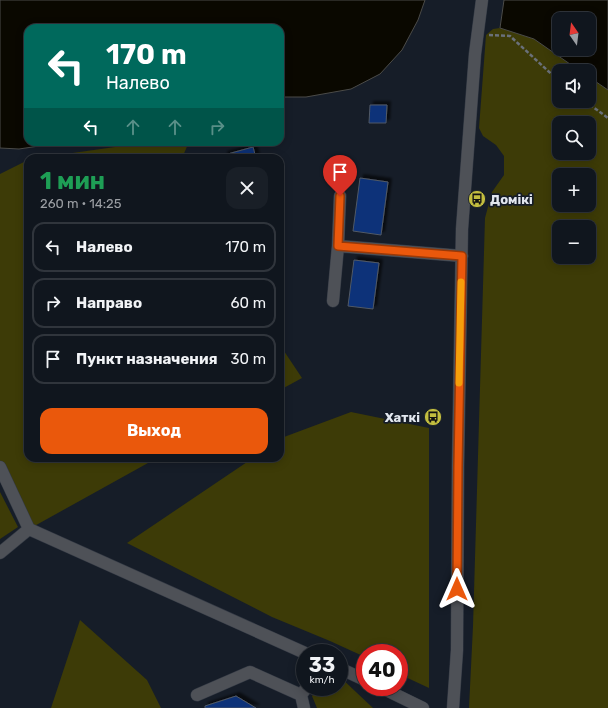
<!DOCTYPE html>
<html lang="ru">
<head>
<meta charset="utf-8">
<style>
	:root { --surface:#10161e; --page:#191f27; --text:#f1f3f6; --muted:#9c9fa4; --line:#30353c; --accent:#ea580c }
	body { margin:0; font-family:Rubik,sans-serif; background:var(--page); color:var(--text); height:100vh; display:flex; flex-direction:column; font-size:15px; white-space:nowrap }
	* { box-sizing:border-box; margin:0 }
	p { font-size:13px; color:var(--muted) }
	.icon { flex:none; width:22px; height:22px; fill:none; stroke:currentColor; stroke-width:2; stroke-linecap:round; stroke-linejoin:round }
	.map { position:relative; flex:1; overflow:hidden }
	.details { position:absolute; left:24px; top:154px; width:260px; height:308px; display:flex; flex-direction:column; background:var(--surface); border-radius:12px; box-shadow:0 2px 10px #0003,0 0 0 1px var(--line) }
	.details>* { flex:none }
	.banner { position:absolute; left:24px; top:24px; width:260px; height:122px; border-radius:12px; box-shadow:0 2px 10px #0003,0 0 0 1px var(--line); background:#00695c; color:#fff; overflow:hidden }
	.needle { width:26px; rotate:346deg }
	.buttons { position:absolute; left:552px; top:12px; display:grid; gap:8px }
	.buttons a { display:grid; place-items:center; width:44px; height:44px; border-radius:8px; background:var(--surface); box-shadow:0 2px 10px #0003,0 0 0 1px var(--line); font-size:20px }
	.speed { position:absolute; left:296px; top:644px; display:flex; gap:8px; font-size:20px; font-weight:700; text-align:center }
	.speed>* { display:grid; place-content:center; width:52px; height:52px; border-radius:50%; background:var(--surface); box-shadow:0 2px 10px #0003,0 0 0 1px var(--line); line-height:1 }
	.speed small { font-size:10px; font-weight:400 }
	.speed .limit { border:6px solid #d22; background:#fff; color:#111 }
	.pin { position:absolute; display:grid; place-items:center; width:34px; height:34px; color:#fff; margin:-41px -17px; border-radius:50% 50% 50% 0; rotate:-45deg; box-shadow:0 0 4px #0007 }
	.pin .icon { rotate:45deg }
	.me { position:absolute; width:44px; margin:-22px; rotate:0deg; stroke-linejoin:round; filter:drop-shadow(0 0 3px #0008) }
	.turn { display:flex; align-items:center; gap:14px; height:84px; padding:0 16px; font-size:18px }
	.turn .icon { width:52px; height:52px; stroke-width:2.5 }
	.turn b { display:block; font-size:28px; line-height:34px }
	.lanes { display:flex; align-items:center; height:38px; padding:0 16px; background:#0003; justify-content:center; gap:20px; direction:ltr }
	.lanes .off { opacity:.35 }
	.round { display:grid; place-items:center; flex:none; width:42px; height:42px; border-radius:12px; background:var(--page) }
	.summary { display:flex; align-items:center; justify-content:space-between; height:68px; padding:0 16px }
	h1 { font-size:24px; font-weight:700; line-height:30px; color:#1e9e55 }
	.action { display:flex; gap:8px; margin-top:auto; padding:8px 16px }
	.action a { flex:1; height:46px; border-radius:12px; background:var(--accent); color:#fff; font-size:16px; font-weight:700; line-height:46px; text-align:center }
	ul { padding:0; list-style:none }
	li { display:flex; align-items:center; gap:12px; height:50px; margin:0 8px 6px; padding:0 8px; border:2px solid var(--line); border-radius:12px }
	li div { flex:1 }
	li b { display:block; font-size:15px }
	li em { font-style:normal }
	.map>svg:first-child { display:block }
	.green { fill:#3d3b07; fill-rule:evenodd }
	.water { fill:#0a0800; stroke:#4b4b48; fill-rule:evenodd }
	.building { fill:#0a3279; stroke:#515966; filter:url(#shadow) }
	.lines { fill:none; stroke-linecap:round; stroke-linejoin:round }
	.minor-casing { stroke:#333944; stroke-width:13 }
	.path { stroke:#6a707a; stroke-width:2.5; stroke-dasharray:4 2; stroke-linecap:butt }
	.minor { stroke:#4e5157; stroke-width:12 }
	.route-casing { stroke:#983908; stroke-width:10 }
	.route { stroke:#ea580c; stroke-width:7 }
	.slow { stroke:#f59e0b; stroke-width:7 }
	.labels { text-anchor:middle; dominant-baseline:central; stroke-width:3.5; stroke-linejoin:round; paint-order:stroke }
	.poi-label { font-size:13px; font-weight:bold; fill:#e2e7ef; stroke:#161d28; text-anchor:start }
</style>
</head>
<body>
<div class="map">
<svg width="608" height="708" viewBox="0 0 608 708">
	<defs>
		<filter id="shadow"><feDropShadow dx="3.5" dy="-3.5" stdDeviation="1" flood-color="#0009"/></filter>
	</defs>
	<rect width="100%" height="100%" fill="#161d28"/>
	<!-- green -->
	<path class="green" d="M500,28L534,39L580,71H559V101H589V77L608,90V708H469L473,626L485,218L492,192L504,175V156L496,145L483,136L479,128L486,35L493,29ZM559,123H589V153H559ZM559,175H589V205H559ZM559,227H589V257H559Z
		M120,142H189L182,158H37L115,147Z
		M28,160V458H157L29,529L0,468V174Z
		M280,345L302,378L280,390Z
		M351,412L429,428V688L399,674V653H365V657L330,641L272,617L127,543L253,458H280V440L284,437Z
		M0,492L18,527L0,539Z
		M80,620L147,680L161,708H51Z
		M339,676L373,708H317L312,696L319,687H339Z"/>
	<!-- water -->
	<path class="water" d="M0,0H425L418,20L402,50L380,74L351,89L306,97H280V28H28V142H66L19,149L0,148Z
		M504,0H608V90L589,77V71H580L534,39L500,28ZM559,19H589V49H559Z"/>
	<!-- building -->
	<path class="building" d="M370,105H387L386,123H369Z
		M253,147L256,158H225L224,155Z
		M360,178L388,182L381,235L353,231Z
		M354,260L379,263L373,309L348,306Z
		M236,696L256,708H205V706Z"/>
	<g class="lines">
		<defs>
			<path id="minor" d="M340,196L338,246L462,256
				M333,301L338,246
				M0,467L29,529
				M0,553L29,529L305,653
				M339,668L365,680
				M380,687L423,708
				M197,695L250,672L301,695
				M304,708L301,695L307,687
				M453,708L457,650L458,466L462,229L475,54L482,0"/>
		</defs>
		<!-- minor casing -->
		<use href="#minor" class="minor-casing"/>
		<!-- path -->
		<path class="path" d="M489,35L510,36L559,81
			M585,101L608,118"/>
		<!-- minor -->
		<use href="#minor" class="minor"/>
	</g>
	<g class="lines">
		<defs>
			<path id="route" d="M340,196L338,246L462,256L458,466L457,589"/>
		</defs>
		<!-- route casing -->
		<use href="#route" class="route-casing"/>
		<!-- route -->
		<use href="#route" class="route"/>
		<!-- slow -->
		<path class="slow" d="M459,383L461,282"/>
	</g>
	<!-- icons -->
	<defs>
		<symbol id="bus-disc" viewBox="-11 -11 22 22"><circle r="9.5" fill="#c2bd3f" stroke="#161d28"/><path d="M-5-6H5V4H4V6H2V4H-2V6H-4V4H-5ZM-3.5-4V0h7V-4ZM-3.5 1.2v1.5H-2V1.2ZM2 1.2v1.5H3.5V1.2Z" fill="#111"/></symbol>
	</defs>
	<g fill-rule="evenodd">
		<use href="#bus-disc" x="467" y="189" width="20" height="20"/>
		<use href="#bus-disc" x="423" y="407" width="20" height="20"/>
	</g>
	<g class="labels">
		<!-- poi labels -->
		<g class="poi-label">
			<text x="490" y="199">Домікі</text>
			<text x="420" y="417" text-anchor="end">Хаткі</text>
		</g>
	</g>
</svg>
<div class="buttons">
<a><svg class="needle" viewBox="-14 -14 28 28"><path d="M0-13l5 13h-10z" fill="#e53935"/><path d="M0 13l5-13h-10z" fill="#9c9fa4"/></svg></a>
<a><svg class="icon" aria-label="sound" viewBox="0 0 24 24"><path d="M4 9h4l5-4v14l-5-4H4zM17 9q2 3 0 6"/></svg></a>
<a><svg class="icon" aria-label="search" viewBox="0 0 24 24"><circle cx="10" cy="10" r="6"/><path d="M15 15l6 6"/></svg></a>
<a>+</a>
<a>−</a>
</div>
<div class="speed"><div>33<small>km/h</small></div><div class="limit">40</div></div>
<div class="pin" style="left:340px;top:196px;background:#d93025"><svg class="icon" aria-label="arrive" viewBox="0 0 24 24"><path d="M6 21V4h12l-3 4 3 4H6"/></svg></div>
<svg class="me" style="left:457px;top:589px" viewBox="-20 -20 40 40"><path d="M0-17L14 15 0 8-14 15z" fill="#ea580c" stroke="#fff" stroke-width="4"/></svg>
<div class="banner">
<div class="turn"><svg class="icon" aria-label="left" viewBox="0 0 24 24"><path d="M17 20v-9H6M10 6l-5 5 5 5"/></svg><div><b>170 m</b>Налево</div></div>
<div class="lanes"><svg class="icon" aria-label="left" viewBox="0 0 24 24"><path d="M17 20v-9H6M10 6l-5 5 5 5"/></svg><svg class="icon off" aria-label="ahead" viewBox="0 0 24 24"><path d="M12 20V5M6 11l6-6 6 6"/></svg><svg class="icon off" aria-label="ahead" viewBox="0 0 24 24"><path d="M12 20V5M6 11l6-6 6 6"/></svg><svg class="icon off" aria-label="right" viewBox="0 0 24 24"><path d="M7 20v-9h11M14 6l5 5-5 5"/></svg></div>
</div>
<section class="details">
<div class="summary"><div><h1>1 мин</h1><p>260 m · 14:25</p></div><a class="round"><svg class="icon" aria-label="close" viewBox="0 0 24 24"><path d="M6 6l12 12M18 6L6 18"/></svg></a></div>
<ul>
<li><svg class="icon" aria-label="left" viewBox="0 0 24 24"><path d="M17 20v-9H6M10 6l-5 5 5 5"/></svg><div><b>Налево</b></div><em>170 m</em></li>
<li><svg class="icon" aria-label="right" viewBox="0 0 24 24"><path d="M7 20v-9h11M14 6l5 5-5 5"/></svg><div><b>Направо</b></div><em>60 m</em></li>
<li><svg class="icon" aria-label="arrive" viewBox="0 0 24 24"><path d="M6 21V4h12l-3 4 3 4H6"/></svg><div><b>Пункт назначения</b></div><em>30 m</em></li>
</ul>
<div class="action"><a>Выход</a></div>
</section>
</div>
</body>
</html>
